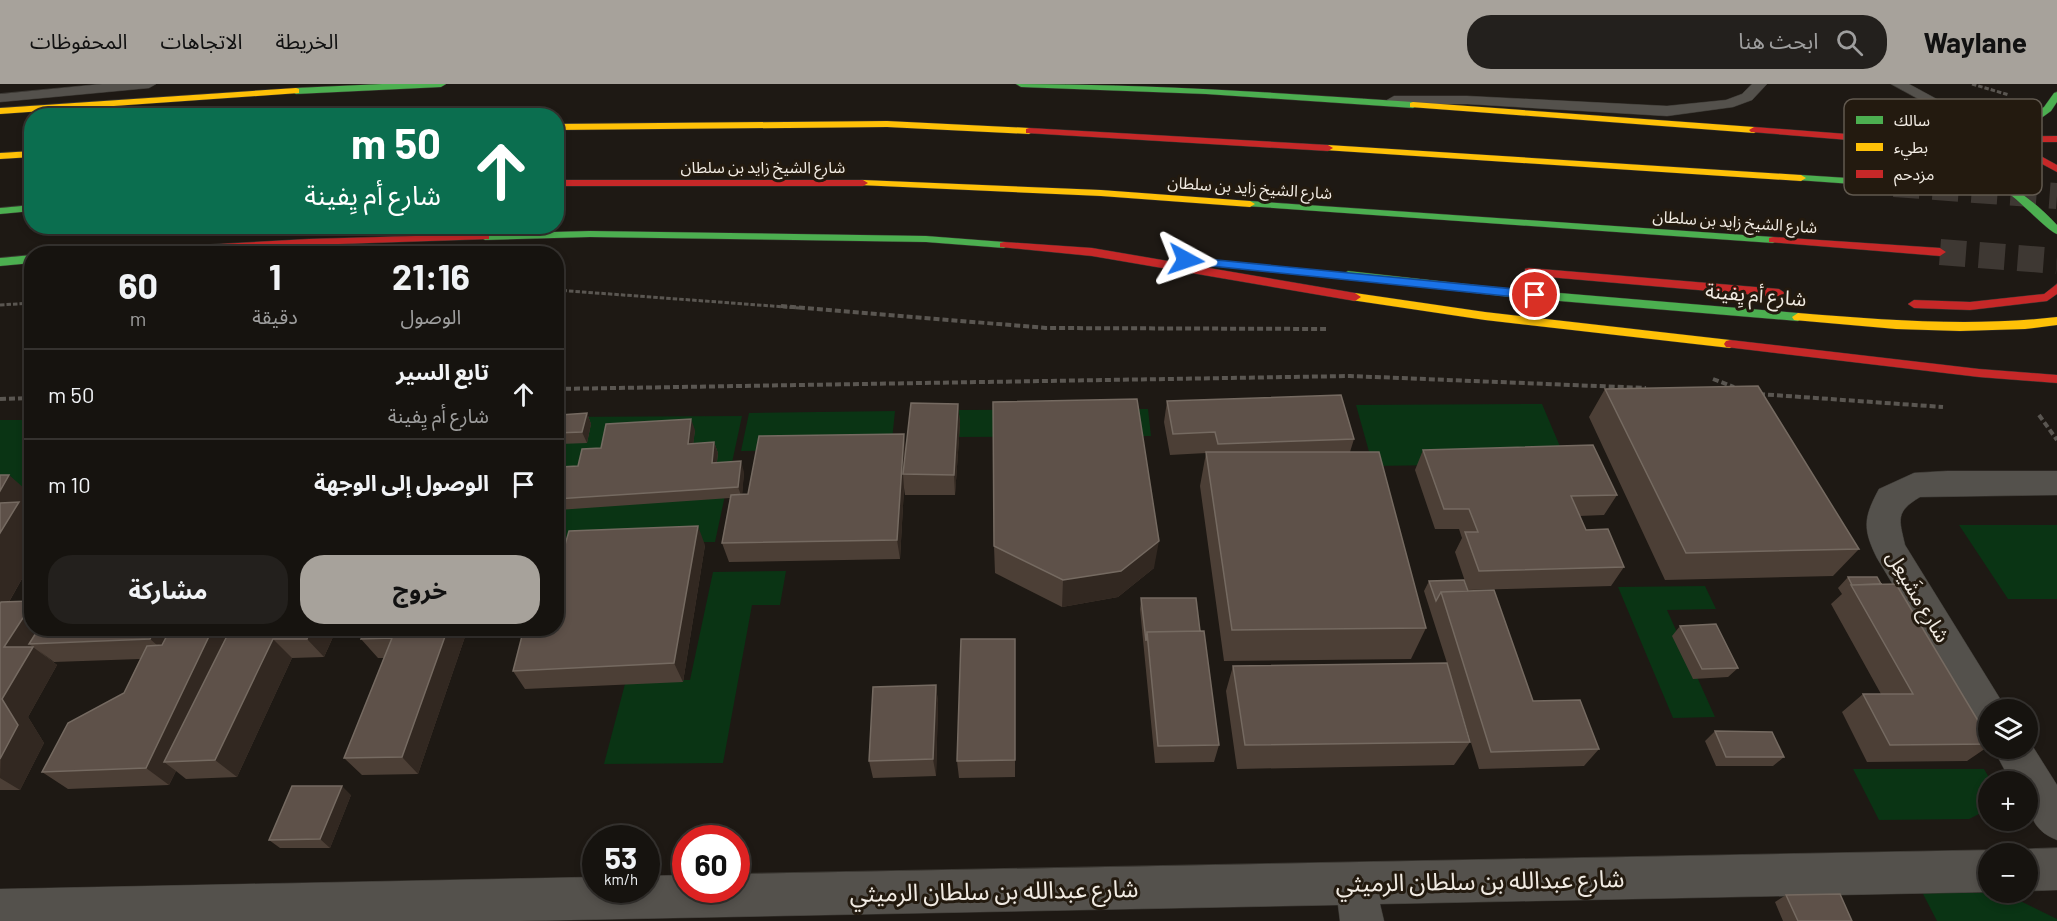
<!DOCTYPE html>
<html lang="ar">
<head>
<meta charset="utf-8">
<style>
	:root { --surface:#16130f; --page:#23201d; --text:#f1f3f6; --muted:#9e9e9e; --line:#35322f; --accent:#a7a29b }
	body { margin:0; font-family:Barlow,"Noto Sans Arabic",sans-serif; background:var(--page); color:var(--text); direction:rtl; height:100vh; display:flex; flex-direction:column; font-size:22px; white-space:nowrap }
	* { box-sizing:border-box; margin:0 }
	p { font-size:20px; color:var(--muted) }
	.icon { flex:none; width:33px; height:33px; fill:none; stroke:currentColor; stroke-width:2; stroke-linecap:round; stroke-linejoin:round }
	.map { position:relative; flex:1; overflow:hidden; direction:ltr }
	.drawer { position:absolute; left:24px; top:162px; width:540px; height:390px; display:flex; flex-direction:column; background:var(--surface); border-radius:24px; box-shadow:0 3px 9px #0003,0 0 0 2px var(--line); direction:rtl }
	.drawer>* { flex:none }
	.banner { position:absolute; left:24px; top:24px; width:540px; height:126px; border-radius:24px; box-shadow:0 3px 9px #0003,0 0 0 2px var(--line); direction:rtl; background:#0b6e4f; color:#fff; overflow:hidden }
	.buttons { position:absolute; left:1978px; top:615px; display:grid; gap:12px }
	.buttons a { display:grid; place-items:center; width:60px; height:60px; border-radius:50%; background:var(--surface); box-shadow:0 3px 9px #0003,0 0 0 2px var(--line); font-size:30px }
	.speed { position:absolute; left:582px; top:741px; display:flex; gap:12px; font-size:30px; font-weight:700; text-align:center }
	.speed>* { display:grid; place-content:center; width:78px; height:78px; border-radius:50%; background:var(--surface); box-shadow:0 3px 9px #0003,0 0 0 2px var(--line); line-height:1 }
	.speed small { font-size:15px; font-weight:400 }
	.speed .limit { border:9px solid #d22; background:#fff; color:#111 }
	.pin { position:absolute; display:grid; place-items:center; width:51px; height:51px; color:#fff; margin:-26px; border:3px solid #fff; border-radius:50%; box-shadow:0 2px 6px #0007 }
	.me { position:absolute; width:66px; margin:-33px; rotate:95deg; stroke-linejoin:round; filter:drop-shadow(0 0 4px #0008) }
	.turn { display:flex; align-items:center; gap:21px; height:126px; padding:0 24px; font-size:27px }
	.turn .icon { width:78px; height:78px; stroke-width:2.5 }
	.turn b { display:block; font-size:42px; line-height:51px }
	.eta { display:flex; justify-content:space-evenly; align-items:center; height:102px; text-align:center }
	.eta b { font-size:36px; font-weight:700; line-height:42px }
	.button { display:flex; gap:12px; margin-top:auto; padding:12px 24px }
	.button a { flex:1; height:69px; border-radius:24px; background:var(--accent); color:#111; font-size:24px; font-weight:700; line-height:69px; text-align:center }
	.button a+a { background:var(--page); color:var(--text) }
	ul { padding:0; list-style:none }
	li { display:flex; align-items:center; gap:18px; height:90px; padding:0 24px; border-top:2px solid var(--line) }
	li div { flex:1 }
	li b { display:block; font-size:22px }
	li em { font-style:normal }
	header { display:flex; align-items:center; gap:36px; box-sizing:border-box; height:84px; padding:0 30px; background:var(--accent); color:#111 }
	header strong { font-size:28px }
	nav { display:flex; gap:33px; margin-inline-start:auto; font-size:21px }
	.search { width:420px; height:54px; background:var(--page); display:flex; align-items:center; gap:15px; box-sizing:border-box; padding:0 21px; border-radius:24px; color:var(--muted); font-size:22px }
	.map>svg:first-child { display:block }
	.green { fill:#0a3414 }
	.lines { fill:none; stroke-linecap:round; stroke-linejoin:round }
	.highway-tunnel { stroke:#3e3833; stroke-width:26; stroke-dasharray:26 13; stroke-linecap:butt }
	.lane-casing { stroke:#3a3732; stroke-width:1 }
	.street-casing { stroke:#3a3732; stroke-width:1 }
	.fast-casing { stroke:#3a3732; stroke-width:1 }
	.slow-casing { stroke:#3a3732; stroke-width:1 }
	.jam-casing { stroke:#3a3732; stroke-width:1 }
	.path-far1 { stroke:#5a5651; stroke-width:3; stroke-dasharray:4.5 2; stroke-linecap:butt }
	.path { stroke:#5a5651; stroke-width:4; stroke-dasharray:6 3; stroke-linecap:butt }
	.lane { fill:#54514c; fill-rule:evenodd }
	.street { fill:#54514c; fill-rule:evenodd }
	.fast { fill:#4caf50; fill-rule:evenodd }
	.slow { fill:#ffc107; fill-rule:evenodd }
	.jam { fill:#c62828; fill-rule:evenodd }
	.wall { fill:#4c3f36 }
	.shaded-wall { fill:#322821 }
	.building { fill:#5e5149; stroke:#756a61; stroke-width:1.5 }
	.route { fill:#1a73e8; stroke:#114b97; stroke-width:1.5 }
	.labels { text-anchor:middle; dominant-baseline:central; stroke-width:6; stroke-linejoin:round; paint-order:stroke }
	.far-street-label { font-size:16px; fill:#f1ebe3; stroke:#231a0f }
	.street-label { font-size:20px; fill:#f1ebe3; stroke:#231a0f }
	.near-street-label { font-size:24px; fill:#f1ebe3; stroke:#231a0f }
	.key { fill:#231a0f; stroke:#61594f; stroke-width:1.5 }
	.key-label { font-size:16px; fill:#f1ebe3 }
</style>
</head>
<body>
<header>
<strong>Waylane</strong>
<div class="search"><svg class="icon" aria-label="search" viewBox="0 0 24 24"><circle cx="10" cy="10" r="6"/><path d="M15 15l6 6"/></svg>ابحث هنا</div>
<nav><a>الخريطة</a><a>الاتجاهات</a><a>المحفوظات</a></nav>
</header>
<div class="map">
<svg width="2057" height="837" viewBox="0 0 2057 837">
	<rect width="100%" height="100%" fill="#1e1914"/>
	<!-- green -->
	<path class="green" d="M1542,320L1567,379L1373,382L1356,321Z
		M1148,325L1151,352L954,353L955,326Z
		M895,327L891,366L741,367L749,329Z
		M742,332L715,458L557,459L556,333Z
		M0,336H31V439L0,414Z
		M1959,441H2057V515H2008Z
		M786,487L780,521H752L723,679L604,680L626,596H690L713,488Z
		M1705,502L1716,525L1667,526L1715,633L1673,634L1618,503Z
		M1853,685H1984L1991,697L1989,698V725L1969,735L1879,736Z
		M1922,808L2004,809L2057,835V837H1937Z"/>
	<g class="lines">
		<!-- highway-tunnel -->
		<path class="highway-tunnel" d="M1894,100L2057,112
			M1940,168L2057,177"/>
		<defs>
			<path id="lane" d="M102,0H156L149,4L0,18V10Z
				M1752,0H1767L1752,16L1733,23L1667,32L1467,20H1394L1387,16L1394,12H1467L1667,22L1726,16L1742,10Z
				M1891,0H1909L2012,56L2004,61L1999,59Z"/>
			<path id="street" d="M1947,387H2057V411L1920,413C1895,428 1899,435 1905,461L2007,626H1989V644L1976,639L1877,474C1862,444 1864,433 1879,405L1914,389Z
				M2028,655L2057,701V756C2029,745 2028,725 2028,698H2011L1993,664H2028Z
				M2057,764V806L2028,807V770H2018L2028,765Z
				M1989,766L1997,770H1989V808L1380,820L1384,837H1340L1338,821L520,837H0V805L596,793V806H646V792L686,791V806H736V790Z"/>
			<path id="fast" d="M382,0H446L441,3L296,10L291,7L296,4Z
				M1016,0C1149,0 1281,9 1413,18L1418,21L1413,24L1206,10L1021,3Z
				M2057,8V18L2051,27L2008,58H2000V54L2044,23L2054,9Z
				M1919,62C1971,76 2020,101 2057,141V150C2049,148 2020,117 2008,109C1980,90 1948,78 1915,67L1914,65Z
				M1801,91L1894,97L1899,100L1894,103L1797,96V92Z
				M1250,117L1773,153L1778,156L1773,159L1246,122L1245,120Z
				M32,121V127L0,130V124Z
				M590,147L926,152L1004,158L1009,161L1004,164L926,158L590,153L485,156L480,153L485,150Z
				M32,171V179L0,182V174Z
				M1348,187L1511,205L1798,229L1804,233L1798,237L1511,213L1344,194L1342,191Z"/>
			<path id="slow" d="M296,4L299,5V9L0,30V24Z
				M1413,18L1754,43L1759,46L1754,49L1410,23V19Z
				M887,37L1029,44L1034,47L1029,50L887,43L556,46V40Z
				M1328,61L1801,91L1806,94L1801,97L1324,66V62Z
				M32,67V73L0,75V69Z
				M863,96L1101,106L1250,117L1255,120L1250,123L1101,112L859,101V97Z
				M1355,209L1485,228L1730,256L1736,260L1730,264L1485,236L1351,216V210Z
				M1798,229C1885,236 1970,243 2057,233V241L2025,245L1960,247L1896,245L1794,236L1792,233Z"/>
			<path id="jam" d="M1754,43L1886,53L2057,52V58H2015L2057,81V88L2001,58L1886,59L1751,48L1749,46Z
				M1029,44L1328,61L1333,64L1328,67L1026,49V45Z
				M556,96H863L868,99L863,102H556Z
				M485,150L489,151V155L309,161L177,170H106L111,166L309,155Z
				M1773,153L1940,164L1946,168L1940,172L1769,158V154Z
				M1004,158L1092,164L1355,209L1361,213L1355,217L1092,172L1000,163V159Z
				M1529,184L1779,205L1785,209L1779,213L1525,191V185Z
				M2057,200V210L2047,217L1970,226L1914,224L1908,220L1914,216L1970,218L2044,210Z
				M1730,256L1979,285L2057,291V299L1979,293L1726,263L1724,260L1726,257Z"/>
		</defs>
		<!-- lane casing -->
		<use href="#lane" class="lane-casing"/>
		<!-- street casing -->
		<use href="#street" class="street-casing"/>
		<!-- fast casing -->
		<use href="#fast" class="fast-casing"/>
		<!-- slow casing -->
		<use href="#slow" class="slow-casing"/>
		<!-- jam casing -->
		<use href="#jam" class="jam-casing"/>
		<!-- path-far1 -->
		<path class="path-far1" d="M1972,0L2009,11
			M556,206L799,224
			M0,221L32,219"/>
		<!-- path -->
		<path class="path" d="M781,222L1046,244L1326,245
			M1713,295L1734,303
			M556,305L1350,292L1646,304
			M1759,310L1943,323
			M0,315L32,314
			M2039,331L2057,356"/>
		<!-- lane -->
		<use href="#lane" class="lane"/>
		<!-- street -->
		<use href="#street" class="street"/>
		<!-- fast -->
		<use href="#fast" class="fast"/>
		<!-- slow -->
		<use href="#slow" class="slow"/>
		<!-- jam -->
		<use href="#jam" class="jam"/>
	</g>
	<!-- wall -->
	<path class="wall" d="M1605,305L1859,465L1833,492L1665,496L1589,333Z
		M1167,317L1354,355L1350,368L1426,544L1411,575L1224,577L1200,402L1206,369L1170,371L1164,338Z
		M958,320L960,340L955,411H905L904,404L900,475L729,478L722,459L730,414L558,426L556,423V399L601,364L695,346L693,360L714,358L718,369L717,378L744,388L742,410H748L906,364Z
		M587,329L591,340L587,359L560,360L556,353V343Z
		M1423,366L1617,411L1604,431L1579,432L1586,446L1624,483L1611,502L1468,506L1455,468L1462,454L1459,445H1435L1415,386Z
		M0,391L32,411V477L9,518L32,544H337L324,573L292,574L237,693L186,695L176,687L169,701L68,705L42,688L124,609L140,575L54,578L38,566L57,581L28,633L44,659L20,706H0Z
		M705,461L683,598L525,605L513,587Z
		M994,462L1154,484L1118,513L1062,523L995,489Z
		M1848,493L1989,655V662L1967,677L1867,678L1842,628L1863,610H1881L1831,520L1842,510L1838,504Z
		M1429,497L1468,507L1533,617L1599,665L1584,682L1479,685L1451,593L1470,658L1454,681L1237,685L1226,607L1233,582L1447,579L1424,507Z
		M1141,514L1200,547L1219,661L1214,678L1155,679L1140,525Z
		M1680,542L1738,584L1728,593L1693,595L1672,552Z
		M468,544L418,690L362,691L344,674L384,574H378L361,555Z
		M1015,555V693L959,694L957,677Z
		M936,601L938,619L936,692L873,694L869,677Z
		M1715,647L1784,673L1773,682H1716L1705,657Z
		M351,711L330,764H280L269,756Z
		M1786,811L1852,837H1783L1775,818Z"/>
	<!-- shaded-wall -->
	<path class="shaded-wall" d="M958,320L960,340L955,411L954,391Z
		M587,329L591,340L587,359L582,348Z
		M691,335L695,346L692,371L688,360Z
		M904,350L907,371L903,390L904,404L900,475L897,456Z
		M714,358L718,369L715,390L712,379Z
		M741,377L744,388L742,414L738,403Z
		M9,391L32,411V477L2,530L0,528V407Z
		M698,442L705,461L683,598L674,579Z
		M1159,457L1154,484L1118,513L1062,523L1063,496Z
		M32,520V544H52L29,560L57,581L28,633L44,659L20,706L0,694L4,563Z
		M156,544H187L172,574L150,555Z
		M213,544H241L164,678L176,687L169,701L146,684Z
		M311,544H337L324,573L307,555Z
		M448,544H468L418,690L402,673Z
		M273,555L292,574L237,693L215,676Z
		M936,601L938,619L936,692L933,675Z
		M342,702L351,711L330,764L320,755Z"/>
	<!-- building -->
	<path class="building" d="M1758,302L1859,465L1686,469L1605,305Z
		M1341,311L1354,355L1218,360L1215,348L1173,350L1167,317Z
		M1137,315L1159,457L1121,487L1063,496L994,462L993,318Z
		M911,319L958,320L954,391L903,390Z
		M587,329L582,348L556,349V343L560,331Z
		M691,335L688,360L714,358L712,379L741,377L738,403L556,415V399L560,383L578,382L582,365L601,364L606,340Z
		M904,350L897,456L722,459L731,411L748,410L759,352Z
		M1593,361L1617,411L1571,412L1586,446L1608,445L1624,483L1479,487L1465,448H1478L1469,425H1444L1423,366Z
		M1206,368H1379L1426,544L1232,546Z
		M0,391H9L0,407Z
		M19,418L0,449V419Z
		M698,442L674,579L513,587L524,544H556V492L569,447Z
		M1848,493H1877L1881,500L1852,501Z
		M1464,496L1468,507L1441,508L1436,517L1429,497Z
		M1896,500L1989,655V660L1890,661L1863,610H1913L1851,501Z
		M1494,506L1533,617L1580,616L1599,665L1491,668L1441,508Z
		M1141,514H1196L1200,547L1147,548L1146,557Z
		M32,517V520L4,563H33L2,615L18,641L0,675V520L1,518Z
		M1716,540L1738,584L1702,585L1680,542Z
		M39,544H156L150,555L29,560Z
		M171,544H213L146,684L42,688L68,639L124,609L147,562L162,561Z
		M231,544H311L307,555H273L215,676L164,678Z
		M366,544H448L402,673L344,674L392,554L361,555Z
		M1204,547L1219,661L1158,662L1147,548Z
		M961,555H1015V676L957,677Z
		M1447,579L1470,658L1245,661L1233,582Z
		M936,601L933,675L869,677L873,603Z
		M1715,647L1772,648L1784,673H1726Z
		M292,702H342L320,755L269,756Z
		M1840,810L1852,837H1798L1786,811Z"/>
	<!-- route -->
	<path class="route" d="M1186,173L1535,207L1541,211L1535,215L1182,179V174Z"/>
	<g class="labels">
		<!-- far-street labels -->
		<g class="far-street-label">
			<text x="763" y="82">شارع الشيخ زايد بن سلطان</text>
			<text transform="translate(1250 103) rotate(4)">شارع الشيخ زايد بن سلطان</text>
			<text transform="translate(1735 137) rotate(4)">شارع الشيخ زايد بن سلطان</text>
		</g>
		<!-- street labels -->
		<g class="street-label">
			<text transform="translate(1756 210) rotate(5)">شارع أم يِفينة</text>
			<text transform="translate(1919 512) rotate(59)">شارع مشَيعِل</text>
		</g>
		<!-- near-street labels -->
		<g class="near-street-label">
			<text transform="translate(1480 796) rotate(-1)">شارع عبدالله بن سلطان الرميثي</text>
			<text transform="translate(994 806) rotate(-1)">شارع عبدالله بن سلطان الرميثي</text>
		</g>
	</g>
	<!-- legend -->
	<rect x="1844" y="15" width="198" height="96" rx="9" class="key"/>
	<rect x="1856" y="32" width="27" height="8" fill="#4caf50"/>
	<rect x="1856" y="59" width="27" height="8" fill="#ffc107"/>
	<rect x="1856" y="86" width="27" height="8" fill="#c62828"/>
	<g class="key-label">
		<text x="1894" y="42">سالك</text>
		<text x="1894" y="69">بطيء</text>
		<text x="1894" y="96">مزدحم</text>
	</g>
</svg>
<div class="buttons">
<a><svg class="icon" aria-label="layers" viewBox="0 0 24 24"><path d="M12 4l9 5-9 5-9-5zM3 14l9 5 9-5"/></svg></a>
<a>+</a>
<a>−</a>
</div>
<div class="speed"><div>53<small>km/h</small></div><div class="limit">60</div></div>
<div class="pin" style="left:1535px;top:211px;background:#d93025"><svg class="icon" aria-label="arrive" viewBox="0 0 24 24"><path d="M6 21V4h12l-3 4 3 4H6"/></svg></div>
<svg class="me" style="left:1186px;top:176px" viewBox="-20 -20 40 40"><path d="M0-17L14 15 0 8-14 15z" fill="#1a73e8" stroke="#fff" stroke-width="4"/></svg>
<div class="banner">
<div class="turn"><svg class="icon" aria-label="ahead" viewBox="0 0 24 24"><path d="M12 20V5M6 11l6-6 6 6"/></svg><div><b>50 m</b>شارع أم يِفينة</div></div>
</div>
<section class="drawer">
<div class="eta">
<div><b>21:16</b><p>الوصول</p></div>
<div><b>1</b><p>دقيقة</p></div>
<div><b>60</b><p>m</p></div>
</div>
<ul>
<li><svg class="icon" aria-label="ahead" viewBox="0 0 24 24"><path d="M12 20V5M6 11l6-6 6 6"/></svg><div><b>تابع السير</b><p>شارع أم يِفينة</p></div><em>50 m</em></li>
<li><svg class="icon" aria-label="arrive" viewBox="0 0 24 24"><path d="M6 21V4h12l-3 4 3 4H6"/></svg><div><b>الوصول إلى الوجهة</b></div><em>10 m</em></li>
</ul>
<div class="button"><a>خروج</a><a>مشاركة</a></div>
</section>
</div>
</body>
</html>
